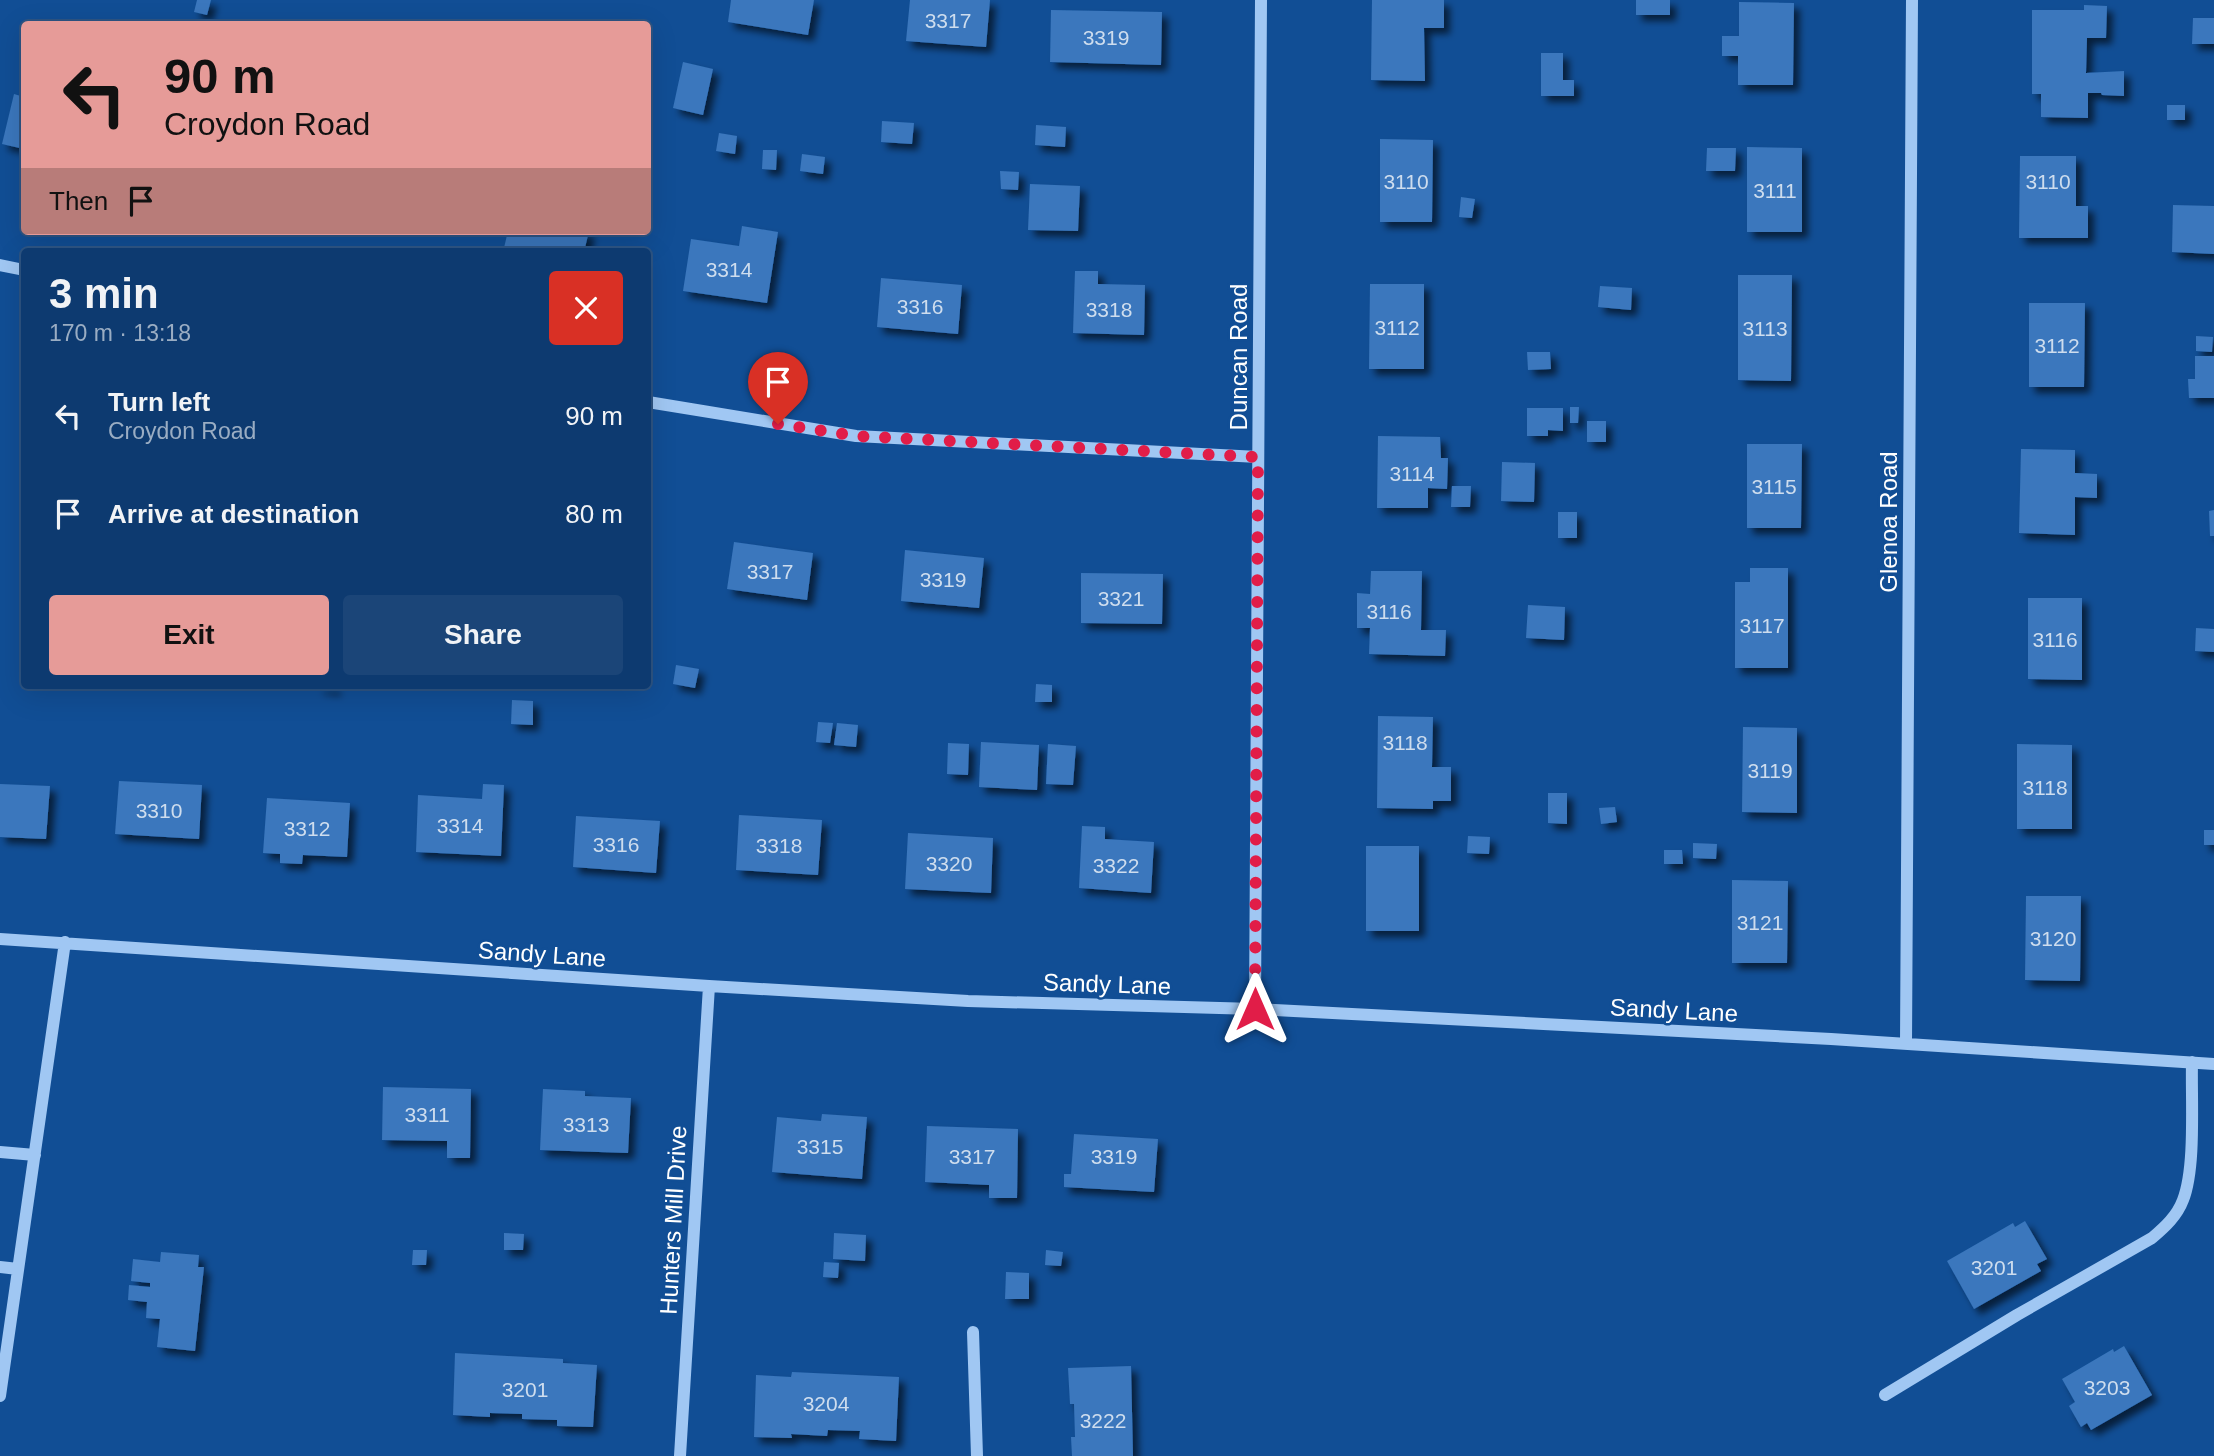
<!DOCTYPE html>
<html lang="en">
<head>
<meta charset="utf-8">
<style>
	:root { --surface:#0d3a70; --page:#1b4578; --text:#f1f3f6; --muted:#9aadc3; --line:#2d5483; --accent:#e69b98 }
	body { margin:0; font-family:Helvetica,sans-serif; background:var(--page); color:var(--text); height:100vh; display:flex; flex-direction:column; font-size:26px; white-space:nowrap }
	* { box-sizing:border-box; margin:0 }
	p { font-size:23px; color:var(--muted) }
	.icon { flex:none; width:38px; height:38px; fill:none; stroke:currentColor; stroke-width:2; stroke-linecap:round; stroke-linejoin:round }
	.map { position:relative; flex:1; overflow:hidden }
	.details { position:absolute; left:21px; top:248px; width:630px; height:441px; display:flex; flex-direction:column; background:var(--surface); border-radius:7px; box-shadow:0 7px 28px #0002,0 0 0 2px var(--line) }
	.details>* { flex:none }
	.hud { position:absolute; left:21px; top:21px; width:630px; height:214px; border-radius:7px; box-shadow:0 7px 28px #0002,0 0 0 2px var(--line); background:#e69b98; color:#111; overflow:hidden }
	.pin { position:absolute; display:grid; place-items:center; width:60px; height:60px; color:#fff; margin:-72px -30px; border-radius:50% 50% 50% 0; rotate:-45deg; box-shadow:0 0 7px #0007 }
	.pin .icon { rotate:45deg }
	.me { position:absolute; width:77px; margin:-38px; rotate:0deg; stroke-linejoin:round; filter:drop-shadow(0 0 5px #0008) }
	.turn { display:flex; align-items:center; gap:24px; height:147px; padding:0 28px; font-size:32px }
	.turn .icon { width:91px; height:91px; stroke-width:2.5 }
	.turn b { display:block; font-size:49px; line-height:60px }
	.then { display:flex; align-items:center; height:66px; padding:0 28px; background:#0003; gap:14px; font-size:26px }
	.round { display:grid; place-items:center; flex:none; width:74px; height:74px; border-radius:7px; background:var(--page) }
	.summary { display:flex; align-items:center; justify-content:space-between; height:119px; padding:0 28px }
	h1 { font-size:42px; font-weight:700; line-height:52px }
	.primary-button { display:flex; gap:14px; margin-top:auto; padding:14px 28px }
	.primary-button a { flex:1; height:80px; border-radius:7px; background:var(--accent); color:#111; font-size:28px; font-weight:700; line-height:80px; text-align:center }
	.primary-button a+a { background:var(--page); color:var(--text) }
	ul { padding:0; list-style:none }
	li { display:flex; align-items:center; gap:21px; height:98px; padding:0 28px }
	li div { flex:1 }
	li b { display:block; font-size:26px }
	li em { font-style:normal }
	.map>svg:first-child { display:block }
	.building { fill:#3a77bd; filter:url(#shadow) }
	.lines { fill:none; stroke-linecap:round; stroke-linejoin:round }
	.minor { stroke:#a0c7f3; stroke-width:12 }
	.route { stroke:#e11d48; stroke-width:12; stroke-dasharray:0 21.6 }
	.labels { text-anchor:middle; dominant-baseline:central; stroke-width:5; stroke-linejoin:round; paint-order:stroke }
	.number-label { font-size:21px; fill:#ceddee }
	.street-label { font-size:24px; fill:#fff; stroke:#114e95 }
</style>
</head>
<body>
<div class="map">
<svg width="2214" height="1456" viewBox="0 0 2214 1456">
	<defs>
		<filter id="shadow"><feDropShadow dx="6" dy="6" stdDeviation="3.5" flood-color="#0009"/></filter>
	</defs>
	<rect width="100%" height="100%" fill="#114e95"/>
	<!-- building -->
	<path class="building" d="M197,0H211L207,15L194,12Z
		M731,0H814L808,35L728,22Z
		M910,0H990L986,47L906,41Z
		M1372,0H1444V28H1424L1425,81L1371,80Z
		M1636,0H1670V15H1636Z
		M1739,2L1794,3L1793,85H1738V56H1722V36H1739Z
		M2084,5L2107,6L2106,38H2087L2086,73L2124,71V96L2102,95L2101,93H2088V118L2041,117V94H2032V10H2084Z
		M1051,10L1162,12L1161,65L1050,62Z
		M2193,18H2214V44H2192Z
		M1541,53H1563V80H1574V96H1541Z
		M683,62L713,69L703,115L673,108Z
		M14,94L24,97V149L2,144Z
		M2167,105H2185V120H2167Z
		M882,121L914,123L912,144L881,142Z
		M1036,125L1066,127L1065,147L1035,145Z
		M719,133L737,136L735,154L716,151Z
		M1380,139L1433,140L1432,222H1380Z
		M1747,147L1802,148V232H1747Z
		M1707,148H1736L1735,171H1706Z
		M763,150H777L776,170L762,169Z
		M802,154L825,157L823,174L800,171Z
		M2020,156H2076V206H2088V238H2019Z
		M1000,171L1019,172L1018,190L1001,189Z
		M1030,184L1080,186L1078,231L1028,230Z
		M1461,197L1475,199L1472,218L1459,217Z
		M2173,205L2214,206V254L2172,252Z
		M742,226L778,232L767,303L683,291L691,239L739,246Z
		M508,231H589L584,252H503Z
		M1075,271H1098V284L1145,285L1144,335L1073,333Z
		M1738,275H1792L1791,381L1738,380Z
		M881,278L962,285L958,334L877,327Z
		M1370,284H1424V369H1369Z
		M1600,286L1632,288L1631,310L1598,307Z
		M2029,303H2085L2084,387H2029Z
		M2196,336L2213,337L2212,352L2196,351Z
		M1527,352H1550L1551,369L1528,370Z
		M2195,356H2214V398H2189L2188,379H2195Z
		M1570,407H1579L1578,423H1570Z
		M1527,408H1563V431L1548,430V436H1527Z
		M1587,421H1606V442H1587Z
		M1378,436L1440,437L1441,458H1448L1447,489L1428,488V508H1377Z
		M1747,444H1802L1801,528H1747Z
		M2021,449L2075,450V473L2097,474V498L2075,497V535L2019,533Z
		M1502,462L1535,463L1534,502L1501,501Z
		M1452,486H1471L1470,507H1451Z
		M2214,510V536H2210L2209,511Z
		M1558,512H1577V538H1558Z
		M734,542L813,553L807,600L727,589Z
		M905,550L984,558L979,608L901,601Z
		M1750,568H1788V668H1735V582H1750Z
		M1371,571H1422L1421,630H1446L1445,656L1369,654L1370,628H1357V593L1370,594Z
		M1081,573L1163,574L1162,624L1081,623Z
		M2028,598H2082V680L2028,679Z
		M1528,605L1565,607L1564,640L1526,638Z
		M2196,628L2214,629V652L2195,651Z
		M676,665L699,669L695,688L673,684Z
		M1036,684L1052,685V702H1035Z
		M317,686H335V690L317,688Z
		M512,700L533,701V725L511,724Z
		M1378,716L1433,717L1432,767H1451V801H1433V809L1377,808Z
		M818,722L833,723L830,743L816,742Z
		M837,723L858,725L856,747L834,745Z
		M1743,727L1797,728V813L1742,812Z
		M981,742L1039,745L1037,790L979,787Z
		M948,743L969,744L968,775L947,774Z
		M1048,744L1076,746L1073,785L1046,784Z
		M2017,744L2072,745V829H2017Z
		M119,781L202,785L199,839L115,834Z
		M0,784L50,786L46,839L0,837Z
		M483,784L504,785L501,856L416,852L418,795L482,799Z
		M1548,793H1567V824L1548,823Z
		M267,798L350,803L347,857L303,855L302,864L280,863V854L263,853Z
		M1615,807L1617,822L1601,824L1599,808Z
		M739,815L822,820L818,875L736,870Z
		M576,816L660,821L656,873L573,867Z
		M1082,826L1105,827V839L1154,842L1151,893L1079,888Z
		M2204,830H2214V845H2204Z
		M908,833L993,838L991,893L905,889Z
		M1468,836L1490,837L1489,854L1467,853Z
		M1693,843L1717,844L1716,859L1693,858Z
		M1366,846H1419V931H1366Z
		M1664,850H1682L1683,864H1664Z
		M1732,880L1788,881L1787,963H1732Z
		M2026,896H2081L2080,981L2025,980Z
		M383,1087L471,1089L470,1158H447V1141L382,1140Z
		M543,1089L585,1091V1096L631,1098L628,1153L540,1150Z
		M822,1114L867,1117L862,1179L772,1172L777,1117L821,1121Z
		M927,1126L1018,1129L1017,1198H989V1185L925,1182Z
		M1074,1134L1158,1139L1154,1192L1064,1187V1174H1071Z
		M2025,1221L2047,1259L2037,1264L2041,1271L1974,1309L1947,1261L2013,1223L2015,1227Z
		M504,1233L524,1234L523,1250H504Z
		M834,1233L866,1235L865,1261L833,1259Z
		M413,1250H427L426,1265H412Z
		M1046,1250L1063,1252L1061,1266L1045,1265Z
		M161,1252L199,1255L198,1267H204L195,1351L157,1347L160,1319L146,1318L147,1302L128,1300L129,1285L150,1287V1283L131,1281L133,1259L160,1262Z
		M824,1262L839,1263L838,1278L823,1277Z
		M1006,1272L1029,1273V1299H1005Z
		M2124,1346L2152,1395L2091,1430L2087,1423L2081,1427L2069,1406L2075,1402L2062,1379L2113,1349L2114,1352Z
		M455,1353L563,1359V1363L597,1365L593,1427L557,1426V1420L522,1419V1414L490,1413V1417L453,1415Z
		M1131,1366L1133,1456H1072L1071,1437H1075L1074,1404H1070L1068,1368Z
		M792,1372L899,1377L896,1441L859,1439L860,1431L828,1430L827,1436L791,1434L792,1438L754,1437L756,1375L791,1377Z"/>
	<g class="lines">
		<!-- minor -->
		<path class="minor" d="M0,265L24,270
			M648,402L856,436L1258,457
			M0,939L709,986L968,1001L1255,1009L1831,1039L2214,1064
			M1255,1009L1261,0
			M1906,1044L1912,0
			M0,1152L35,1155
			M0,1267L18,1269
			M973,1332L977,1456
			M1885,1395L2017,1315L2152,1238C2165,1227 2177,1216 2183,1200C2196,1167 2191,1099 2192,1062
			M0,1396L65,942
			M680,1456L709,986"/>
	</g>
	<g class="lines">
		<!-- route -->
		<path class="route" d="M778,424L856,436L1258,457L1255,1009"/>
	</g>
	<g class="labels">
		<!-- number labels -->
		<g class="number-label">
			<text x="948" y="20">3317</text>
			<text x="1106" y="37">3319</text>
			<text x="1406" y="181">3110</text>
			<text x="2048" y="181">3110</text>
			<text x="1775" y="190">3111</text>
			<text x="729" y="269">3314</text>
			<text x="920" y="306">3316</text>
			<text x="1109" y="309">3318</text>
			<text x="1397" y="327">3112</text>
			<text x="1765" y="328">3113</text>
			<text x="2057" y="345">3112</text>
			<text x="1412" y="473">3114</text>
			<text x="1774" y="486">3115</text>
			<text x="770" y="571">3317</text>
			<text x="943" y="579">3319</text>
			<text x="1121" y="598">3321</text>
			<text x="1389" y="611">3116</text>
			<text x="1762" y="625">3117</text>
			<text x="2055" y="639">3116</text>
			<text x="1405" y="742">3118</text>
			<text x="1770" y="770">3119</text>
			<text x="2045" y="787">3118</text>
			<text x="159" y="810">3310</text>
			<text x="460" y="825">3314</text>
			<text x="307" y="828">3312</text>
			<text x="616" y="844">3316</text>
			<text x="779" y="845">3318</text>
			<text x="949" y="863">3320</text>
			<text x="1116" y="865">3322</text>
			<text x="1760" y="922">3121</text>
			<text x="2053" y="938">3120</text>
			<text x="427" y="1114">3311</text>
			<text x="586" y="1124">3313</text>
			<text x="820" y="1146">3315</text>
			<text x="972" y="1156">3317</text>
			<text x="1114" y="1156">3319</text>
			<text x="1994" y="1267">3201</text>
			<text x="2107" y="1387">3203</text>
			<text x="525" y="1389">3201</text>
			<text x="826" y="1403">3204</text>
			<text x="1103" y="1420">3222</text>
		</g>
		<!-- street labels -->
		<g class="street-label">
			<text transform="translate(1238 357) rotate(-90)">Duncan Road</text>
			<text transform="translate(1888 522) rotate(-90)">Glenoa Road</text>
			<text transform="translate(542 954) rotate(4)">Sandy Lane</text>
			<text transform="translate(1107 984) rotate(2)">Sandy Lane</text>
			<text transform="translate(1674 1010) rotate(3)">Sandy Lane</text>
			<text transform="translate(673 1220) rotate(-87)">Hunters Mill Drive</text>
		</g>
	</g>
</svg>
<div class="pin" style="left:778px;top:424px;background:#d93025"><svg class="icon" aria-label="arrive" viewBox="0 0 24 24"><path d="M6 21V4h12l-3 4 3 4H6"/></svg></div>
<svg class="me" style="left:1255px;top:1009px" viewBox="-20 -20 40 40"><path d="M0-17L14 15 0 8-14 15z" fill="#e11d48" stroke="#fff" stroke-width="4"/></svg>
<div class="hud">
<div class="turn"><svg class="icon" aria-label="left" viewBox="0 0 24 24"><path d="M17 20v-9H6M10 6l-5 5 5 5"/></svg><div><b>90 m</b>Croydon Road</div></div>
<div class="then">Then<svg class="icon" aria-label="arrive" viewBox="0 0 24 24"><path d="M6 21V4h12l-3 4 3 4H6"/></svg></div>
</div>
<section class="details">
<div class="summary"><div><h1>3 min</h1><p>170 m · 13:18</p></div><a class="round" style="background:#d93025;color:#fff"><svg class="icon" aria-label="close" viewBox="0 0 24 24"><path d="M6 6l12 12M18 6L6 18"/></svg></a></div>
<ul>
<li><svg class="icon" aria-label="left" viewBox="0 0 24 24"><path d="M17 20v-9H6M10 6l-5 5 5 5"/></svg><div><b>Turn left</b><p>Croydon Road</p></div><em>90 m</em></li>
<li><svg class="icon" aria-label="arrive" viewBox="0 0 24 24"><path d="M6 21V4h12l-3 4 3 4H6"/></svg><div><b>Arrive at destination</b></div><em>80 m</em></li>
</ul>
<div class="primary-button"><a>Exit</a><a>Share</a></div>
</section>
</div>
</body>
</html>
